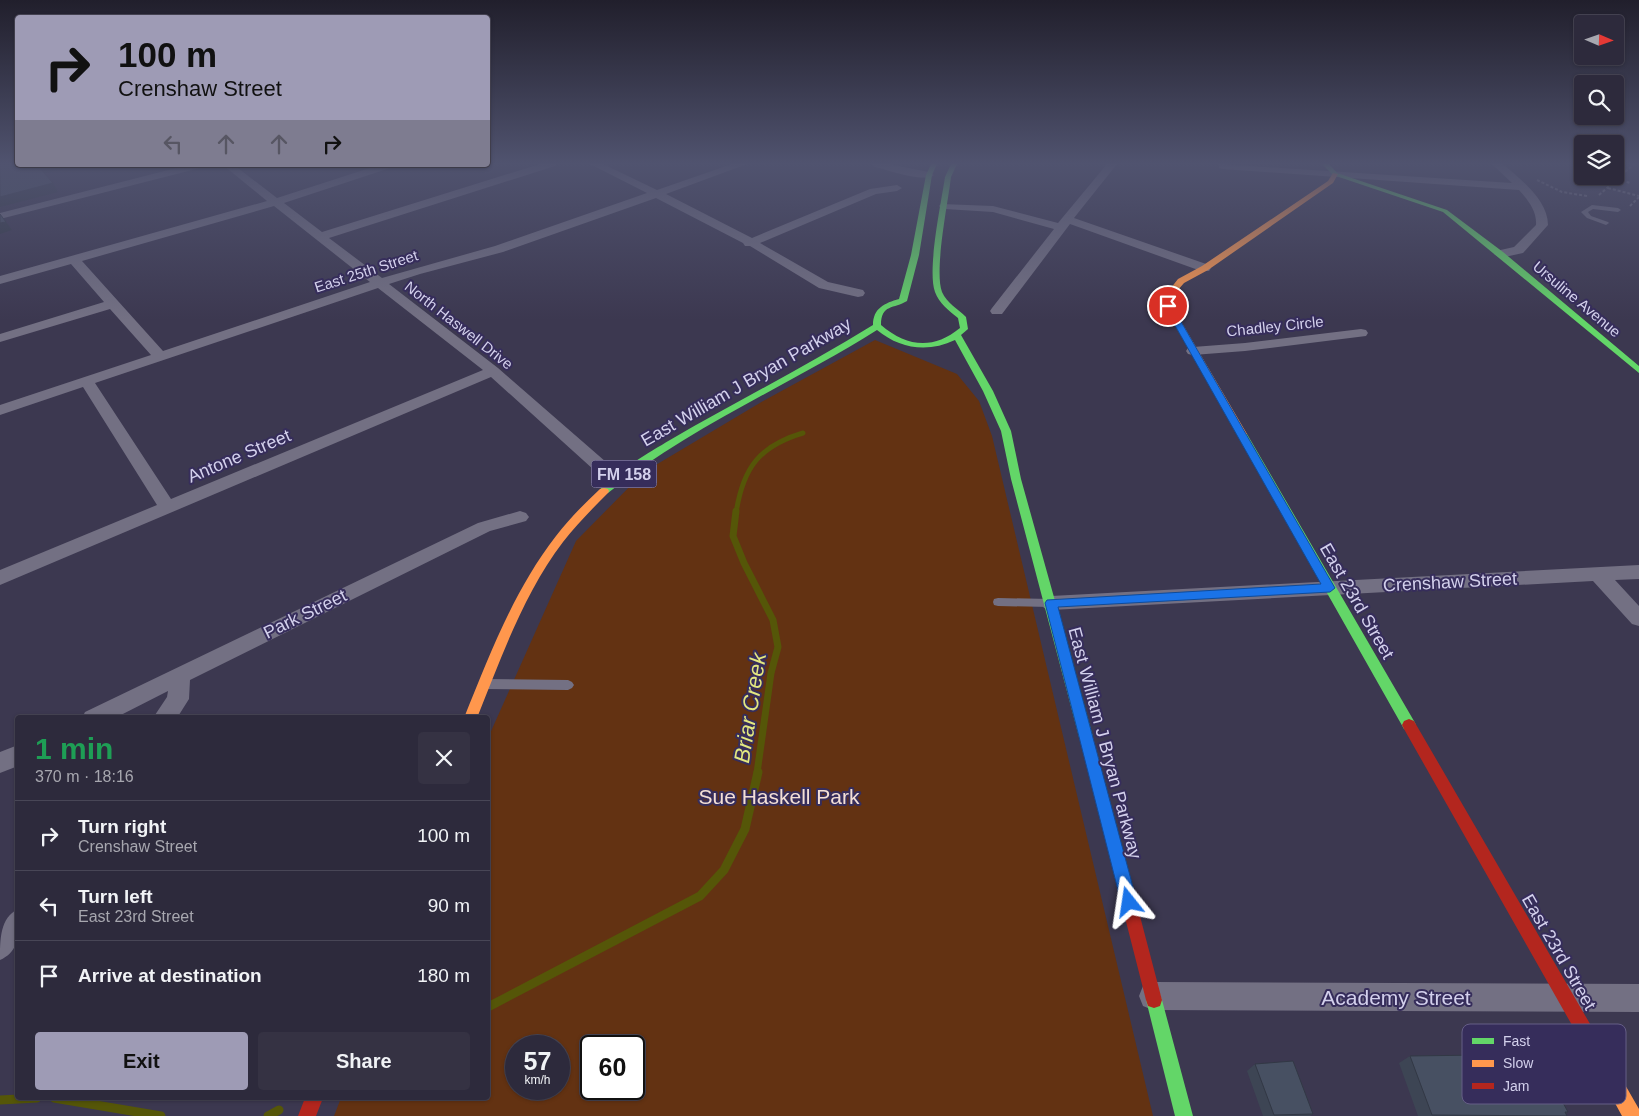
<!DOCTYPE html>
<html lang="en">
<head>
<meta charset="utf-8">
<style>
	:root { --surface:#2d2a3c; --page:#353243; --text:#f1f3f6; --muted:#a7a7af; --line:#484656; --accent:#9e9bb5 }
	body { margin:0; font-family:Helvetica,sans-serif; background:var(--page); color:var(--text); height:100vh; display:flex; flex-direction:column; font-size:19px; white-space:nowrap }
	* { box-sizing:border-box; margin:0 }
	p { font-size:16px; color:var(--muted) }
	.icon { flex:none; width:28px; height:28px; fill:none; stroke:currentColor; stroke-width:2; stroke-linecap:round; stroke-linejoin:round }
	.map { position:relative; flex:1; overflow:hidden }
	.sheet { position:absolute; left:15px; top:715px; width:475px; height:385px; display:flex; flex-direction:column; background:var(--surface); border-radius:5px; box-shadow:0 1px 4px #0004,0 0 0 1px var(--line) }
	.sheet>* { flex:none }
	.guide { position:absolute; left:15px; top:15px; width:475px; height:152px; border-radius:5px; box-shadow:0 1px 4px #0004,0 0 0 1px var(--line); background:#9e9bb5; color:#111; overflow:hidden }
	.needle { width:32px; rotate:92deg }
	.controls { position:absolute; left:1574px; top:15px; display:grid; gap:10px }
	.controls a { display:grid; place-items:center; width:50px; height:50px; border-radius:5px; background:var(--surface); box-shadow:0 1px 4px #0004,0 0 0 1px var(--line); font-size:25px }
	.speed { position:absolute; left:505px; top:1035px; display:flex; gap:10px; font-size:25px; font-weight:700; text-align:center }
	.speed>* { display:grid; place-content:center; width:65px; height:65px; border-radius:50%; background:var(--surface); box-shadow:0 1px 4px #0004,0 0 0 1px var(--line); line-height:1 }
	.speed small { font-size:12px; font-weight:400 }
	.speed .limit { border:2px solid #111; border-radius:8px; background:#fff; color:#111 }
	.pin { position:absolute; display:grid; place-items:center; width:42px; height:42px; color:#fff; margin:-21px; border:2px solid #fff; border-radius:50%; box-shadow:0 1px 5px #0007 }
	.me { position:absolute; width:55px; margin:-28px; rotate:345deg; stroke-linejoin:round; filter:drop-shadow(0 0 4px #0008) }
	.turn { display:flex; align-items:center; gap:18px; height:105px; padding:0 20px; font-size:22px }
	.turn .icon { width:65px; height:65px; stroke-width:2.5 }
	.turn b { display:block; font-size:35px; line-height:42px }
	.lanes { display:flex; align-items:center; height:48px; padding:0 20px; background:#0003; justify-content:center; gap:25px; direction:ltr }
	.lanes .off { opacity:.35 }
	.round { display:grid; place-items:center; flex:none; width:52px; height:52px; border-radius:5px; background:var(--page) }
	.overview { display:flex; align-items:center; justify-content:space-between; height:85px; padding:0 20px }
	h1 { font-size:30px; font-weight:700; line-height:38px; color:#1e9e55 }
	.action { display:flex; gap:10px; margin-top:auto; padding:10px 20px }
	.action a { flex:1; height:58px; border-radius:5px; background:var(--accent); color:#111; font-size:20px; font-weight:700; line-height:58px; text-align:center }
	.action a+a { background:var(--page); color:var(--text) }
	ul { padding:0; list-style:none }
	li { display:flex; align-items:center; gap:15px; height:70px; padding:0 20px; border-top:1px solid var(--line) }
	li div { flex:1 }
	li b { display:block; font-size:19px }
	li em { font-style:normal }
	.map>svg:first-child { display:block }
	.green { fill:#633212; fill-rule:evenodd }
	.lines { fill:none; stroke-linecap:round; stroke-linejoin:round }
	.stream-far2 { stroke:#555608; stroke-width:5 }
	.stream-far1 { stroke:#555608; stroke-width:7 }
	.stream { stroke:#555608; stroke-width:9 }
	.path { stroke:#747283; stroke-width:2; stroke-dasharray:3 2; stroke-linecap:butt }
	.lane { fill:#737083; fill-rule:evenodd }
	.street { fill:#737083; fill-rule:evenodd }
	.fast { fill:#63d668; fill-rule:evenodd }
	.slow { fill:#ff974d; fill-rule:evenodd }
	.jam { fill:#b3261e; fill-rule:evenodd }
	.wall { fill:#3d4554 }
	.shaded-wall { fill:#323845 }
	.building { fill:#475062; stroke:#323845 }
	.route { fill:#1a73e8; stroke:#114b97 }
	.labels { text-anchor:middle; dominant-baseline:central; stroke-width:4; stroke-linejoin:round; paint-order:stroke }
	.far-street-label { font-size:15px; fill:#d3d0ec; stroke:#362d5b }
	.shield { fill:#362d5b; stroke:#a49fc0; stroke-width:1 }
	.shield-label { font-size:16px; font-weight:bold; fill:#d3d0ec }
	.street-label { font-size:18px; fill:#d3d0ec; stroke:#362d5b }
	.near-park-label { font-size:21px; fill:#f3dfd5; stroke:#362d5b }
	.near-street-label { font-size:21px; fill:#d3d0ec; stroke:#362d5b }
	.near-water-label { font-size:22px; font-style:italic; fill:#e4e880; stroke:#362d5b }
	.key { fill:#362d5b; stroke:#655e86; stroke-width:1 }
	.key-label { font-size:14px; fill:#d3d0ec }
</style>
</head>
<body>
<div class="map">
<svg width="1639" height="1116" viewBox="0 0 1639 1116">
	<rect width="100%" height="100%" fill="#3c3850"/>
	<!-- green -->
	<path class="green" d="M875,340L957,374L979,401L992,436L1153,1116H334L341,1098H488V738L576,541L644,472L765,400ZM516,1046H559V1089H516ZM591,1046H634V1089H591Z"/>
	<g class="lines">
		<!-- stream-far2 -->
		<path class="stream-far2" d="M736,513C743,468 759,446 803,433"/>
		<!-- stream-far1 -->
		<path class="stream-far1" d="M736,511L733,536L744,563L773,620L778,647L771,673L757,773"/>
		<!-- stream -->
		<path class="stream" d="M488,1007L700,896L724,870L745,829L758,772
			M54,1098L161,1116
			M0,1100L37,1098
			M268,1116L279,1110"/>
		<!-- path -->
		<path class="path" d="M1617,179L1630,183
			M1537,180L1562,192L1587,196
			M1608,188L1639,196
			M1599,195L1634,164
			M1630,206L1639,197"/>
		<!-- lane -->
		<path class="lane" d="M1592,205L1618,208L1621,210L1618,212L1593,209L1588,212L1591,216L1608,222L1609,223L1606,225L1587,218L1581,212Z
			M998,598L1050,599L1054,600L1055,603L1054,606L1050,607L998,606L994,605L993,602L994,599Z
			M485,679L568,680L572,682L574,685L572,688L568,690L485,689L481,687L479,684L481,681Z"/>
		<!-- street -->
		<path class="street" d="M540,164H556L555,166L329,238L382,278L495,246L647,193L590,164H603L657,190L732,164H747L666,194L752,238L870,189L897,185L902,188L897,191L876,194L760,243L828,282L863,290L865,293L863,296L858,297L819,288L750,246H745L743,243L656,198L503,252L420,274L389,284L498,368L606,462L627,472L629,476L627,480L621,481L615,480L594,470L491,377L0,585V570L157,505L83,387L0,415V405L151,355L110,309L0,342V334L104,302L71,264L0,284V276L267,201L223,165H234L277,198L379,165H394L393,167L284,203L322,232ZM274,206L370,282L163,351L82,261ZM378,288L483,370L171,499L95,383Z
			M872,164H888L929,172L934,175C925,183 886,170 873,166Z
			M1107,164H1117L1074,218L1209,265L1211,268L1209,271H1201L1070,224L1002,314H992L990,311L992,308L1054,229L993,212L945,209L941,208L939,206L941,204L993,206L1058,223Z
			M1219,164L1512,183L1492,164H1503C1520,179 1548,200 1548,225L1523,253L1500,258L1494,254L1496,251L1514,247L1536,225C1537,211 1528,200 1519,190L1223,169L1219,168Z
			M188,165H205L204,167L0,219V213Z
			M1361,329L1366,330L1368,333L1366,336L1245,351L1193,355L1188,354L1186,351L1188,348L1193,347L1245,343Z
			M520,511L526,513L529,517L526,521L490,531L190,680L189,699L177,718H153L167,697L168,691L115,718H82L85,712L478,523Z
			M1639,565V579L1615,580L1639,606V626L1632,624L1593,581L1051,610L1044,608L1041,603L1044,598L1051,596Z
			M18,745V766L0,773V752Z
			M18,909C18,930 22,950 0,960C0,939 0,918 18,909Z
			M1153,982L1639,984V1012L1153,1010L1143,1006L1139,996L1143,986Z"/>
		<!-- fast -->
		<path class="fast" d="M931,164H937L932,175L919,255L907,301C894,309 881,304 881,325C907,347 933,350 960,328L958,318C949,311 939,303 935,292C927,270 941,204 945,177L951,164H957L951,177C948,203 934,270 942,292C947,303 958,309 966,317L968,329L961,335L993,391L1011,431L1021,479L1093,737L1091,741L1086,743L1081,741L1079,737L1011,479L1001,431L983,391L955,340C928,353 900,349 877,330C788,386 689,427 608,493H600L599,491C613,473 650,452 670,440C737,401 807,366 873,325C873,308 885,303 899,299L911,255L926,175Z
			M1322,164H1329L1337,173L1447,210L1503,252L1639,366V373L1443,212L1333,175Z
			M1242,431L1247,434L1414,721L1416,725L1414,729L1409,731L1404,729L1237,434Z
			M1154,992L1160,994L1162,1000L1193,1116H1175L1146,1000L1148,994Z"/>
		<!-- slow -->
		<path class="slow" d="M1333,173L1338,174L1333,183L1208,270L1184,283L1171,298L1172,306L1247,434L1245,436H1239L1164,306L1163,298L1178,279L1202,266L1328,181Z
			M604,488L608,489L609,491L608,493C592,509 577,524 563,542C524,593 501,658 477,718H464C489,656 514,590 556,536C569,519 584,504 600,489Z
			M1587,1026L1593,1029L1639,1109V1116H1622L1578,1035L1581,1029Z"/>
		<!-- jam -->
		<path class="jam" d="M1409,719L1414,721L1593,1029L1596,1035L1593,1041L1587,1044L1581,1041L1404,729L1402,725L1404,721Z
			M1086,731L1091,733L1093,737L1162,1000L1160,1006L1154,1008L1148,1006L1146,1000L1079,737L1081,733Z
			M305,1098H323L316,1116H298Z"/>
	</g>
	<!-- wall -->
	<path class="wall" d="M1473,1041L1568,1112L1566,1113L1567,1116H1418L1399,1063L1410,1056L1464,1055L1461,1049Z
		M1255,1064L1313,1114L1310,1116H1263L1247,1071Z"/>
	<!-- shaded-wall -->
	<path class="shaded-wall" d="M37,165H79L42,174Z
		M53,183L58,192L0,207V197Z
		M6,222L12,230L0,234V223Z"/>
	<!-- building -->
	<path class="building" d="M0,164L39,165H37L53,183L0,197Z
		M0,214L6,222L0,223Z
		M1528,1038L1568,1112H1565L1567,1116L1432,1115L1410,1056L1480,1055L1473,1041Z
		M1293,1061L1313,1114L1274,1115L1255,1064Z"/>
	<!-- sky -->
	<linearGradient id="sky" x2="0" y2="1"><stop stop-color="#211f2c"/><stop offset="0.51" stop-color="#50536f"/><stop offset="1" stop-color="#50536f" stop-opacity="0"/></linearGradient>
	<rect width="1639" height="320" fill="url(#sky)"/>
	<!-- route -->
	<path class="route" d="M1168,303L1172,306L1335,588L1330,592L1058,607L1137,902L1134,908L1129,910L1123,908L1121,902L1045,603L1047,600L1321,584L1164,306Z"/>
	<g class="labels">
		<!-- far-street labels -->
		<g class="far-street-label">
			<text transform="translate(366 271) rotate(-18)">East 25th Street</text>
			<text transform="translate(1577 299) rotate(40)">Ursuline Avenue</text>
			<text transform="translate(459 325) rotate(38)">North Haswell Drive</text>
			<text transform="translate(1275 326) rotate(-6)">Chadley Circle</text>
		</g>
		<!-- shield labels -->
		<rect class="shield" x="591.5" y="460.5" width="65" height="27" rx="4"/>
		<g class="shield-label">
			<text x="624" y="474">FM 158</text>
		</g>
		<!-- street labels -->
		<g class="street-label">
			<text transform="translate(746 382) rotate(-30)">East William J Bryan Parkway</text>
			<text transform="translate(239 456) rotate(-23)">Antone Street</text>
			<text transform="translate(1450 582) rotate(-3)">Crenshaw Street</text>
			<text transform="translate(1357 601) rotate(60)">East 23rd Street</text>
			<text transform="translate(305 614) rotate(-26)">Park Street</text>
			<text transform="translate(1105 743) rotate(75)">East William J Bryan Parkway</text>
			<text transform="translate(1559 952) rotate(60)">East 23rd Street</text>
		</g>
		<!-- near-park labels -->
		<g class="near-park-label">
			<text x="779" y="796">Sue Haskell Park</text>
		</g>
		<!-- near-street labels -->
		<g class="near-street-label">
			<text x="1396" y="997">Academy Street</text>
		</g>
		<!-- near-water labels -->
		<g class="near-water-label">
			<text transform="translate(750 708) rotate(-81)">Briar Creek</text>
		</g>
	</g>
	<!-- legend -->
	<rect x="1462" y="1024" width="164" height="80" rx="8" class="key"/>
	<rect x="1472" y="1038" width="22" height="6" fill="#63d668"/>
	<rect x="1472" y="1060" width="22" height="7" fill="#ff974d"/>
	<rect x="1472" y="1083" width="22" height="6" fill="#b3261e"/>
	<g class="key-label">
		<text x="1503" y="1046">Fast</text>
		<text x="1503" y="1068">Slow</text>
		<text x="1503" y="1091">Jam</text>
	</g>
</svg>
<div class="controls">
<a><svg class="needle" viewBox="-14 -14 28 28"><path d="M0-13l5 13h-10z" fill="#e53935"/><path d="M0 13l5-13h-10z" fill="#a7a7af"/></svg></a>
<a><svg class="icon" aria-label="search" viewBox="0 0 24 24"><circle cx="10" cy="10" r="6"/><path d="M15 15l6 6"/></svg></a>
<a><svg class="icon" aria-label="layers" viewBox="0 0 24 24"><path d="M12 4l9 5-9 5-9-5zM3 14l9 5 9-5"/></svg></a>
</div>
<div class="speed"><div>57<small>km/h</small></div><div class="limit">60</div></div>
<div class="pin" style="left:1168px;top:306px;background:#d93025"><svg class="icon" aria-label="arrive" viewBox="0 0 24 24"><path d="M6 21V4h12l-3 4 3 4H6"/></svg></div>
<svg class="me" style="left:1129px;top:902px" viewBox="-20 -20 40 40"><path d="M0-17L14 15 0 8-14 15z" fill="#1a73e8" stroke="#fff" stroke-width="4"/></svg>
<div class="guide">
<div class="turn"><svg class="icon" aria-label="right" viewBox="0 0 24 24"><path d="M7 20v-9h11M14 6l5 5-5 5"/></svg><div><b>100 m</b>Crenshaw Street</div></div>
<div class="lanes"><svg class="icon off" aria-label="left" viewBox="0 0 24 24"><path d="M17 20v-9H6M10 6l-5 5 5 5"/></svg><svg class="icon off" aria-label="ahead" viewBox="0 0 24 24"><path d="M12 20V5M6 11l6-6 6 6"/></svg><svg class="icon off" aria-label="ahead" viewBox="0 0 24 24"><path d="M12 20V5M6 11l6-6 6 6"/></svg><svg class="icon" aria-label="right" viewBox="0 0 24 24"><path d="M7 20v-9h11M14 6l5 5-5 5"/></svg></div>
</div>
<section class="sheet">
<div class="overview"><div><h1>1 min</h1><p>370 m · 18:16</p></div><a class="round"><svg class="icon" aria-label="close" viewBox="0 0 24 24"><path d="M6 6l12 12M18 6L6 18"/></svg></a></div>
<ul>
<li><svg class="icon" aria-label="right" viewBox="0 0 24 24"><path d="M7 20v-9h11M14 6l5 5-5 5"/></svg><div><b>Turn right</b><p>Crenshaw Street</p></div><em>100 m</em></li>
<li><svg class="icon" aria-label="left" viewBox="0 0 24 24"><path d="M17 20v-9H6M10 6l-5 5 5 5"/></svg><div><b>Turn left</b><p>East 23rd Street</p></div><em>90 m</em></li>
<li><svg class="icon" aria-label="arrive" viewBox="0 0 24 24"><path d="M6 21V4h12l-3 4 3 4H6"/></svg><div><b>Arrive at destination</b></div><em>180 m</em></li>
</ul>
<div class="action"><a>Exit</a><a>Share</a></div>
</section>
</div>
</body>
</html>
